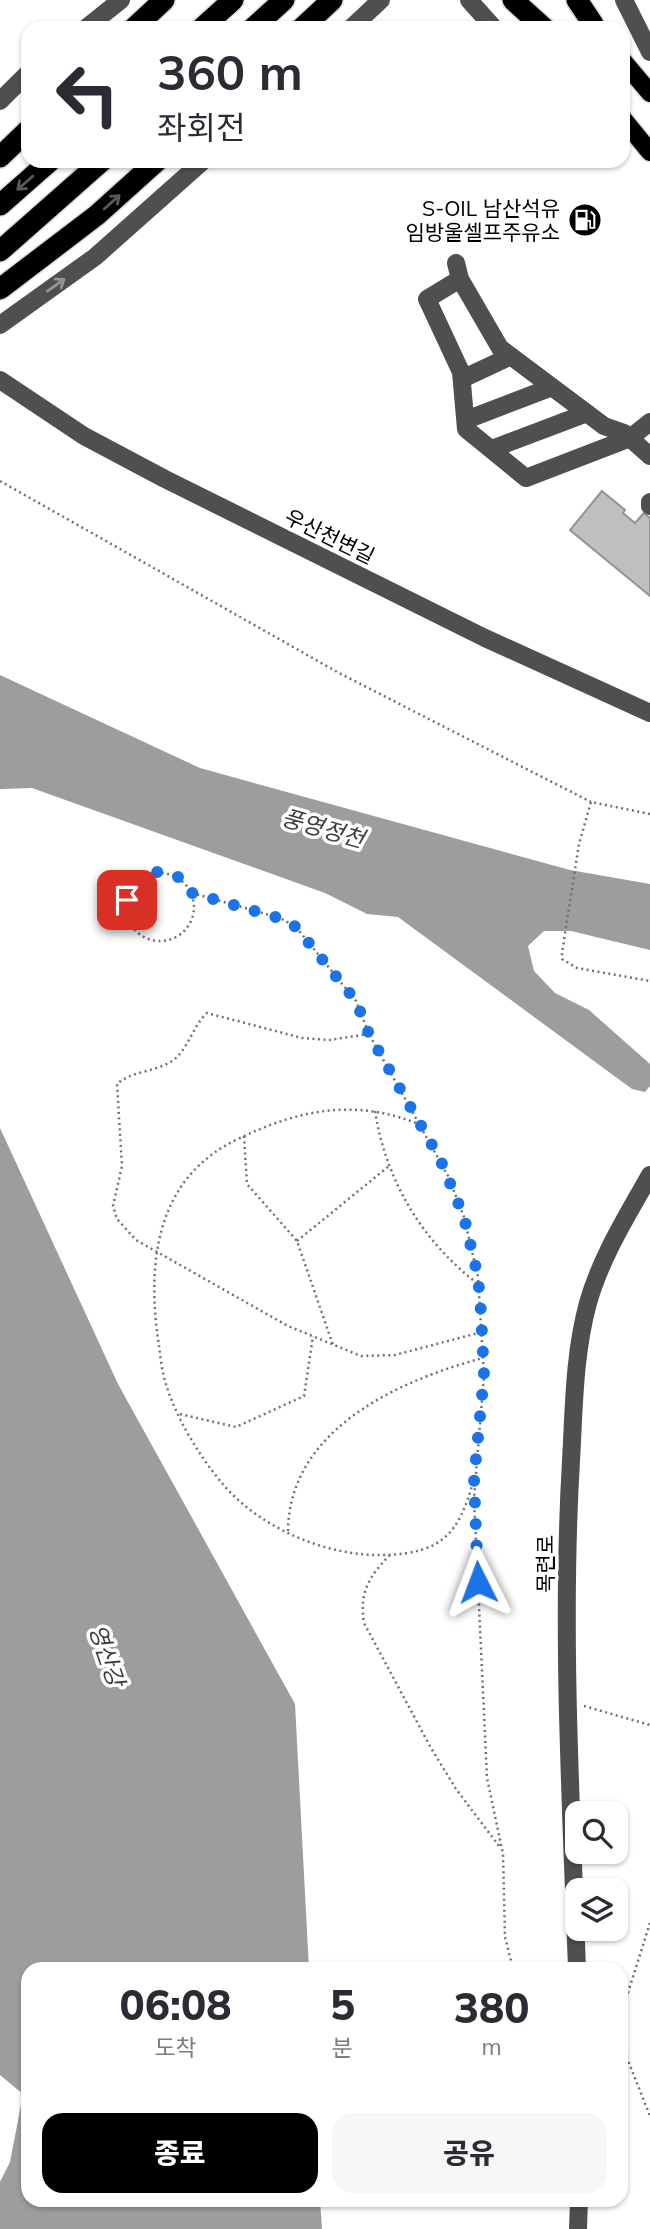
<!DOCTYPE html>
<html lang="ko">
<head>
<meta charset="utf-8">
<style>
	:root { --surface:#fff; --page:#f7f7f7; --text:#2b2b33; --muted:#7c7c81; --accent:#000 }
	body { margin:0; font-family:Mulish,"Noto Sans KR",sans-serif; background:var(--page); color:var(--text); height:100vh; display:flex; flex-direction:column; font-size:26px; white-space:nowrap }
	* { box-sizing:border-box; margin:0 }
	p { font-size:23px; color:var(--muted) }
	.icon { flex:none; width:38px; height:38px; fill:none; stroke:currentColor; stroke-width:2; stroke-linecap:round; stroke-linejoin:round }
	.map { position:relative; flex:1; overflow:hidden }
	.panel { position:absolute; left:21px; top:1962px; width:607px; height:245px; display:flex; flex-direction:column; background:var(--surface); border-radius:21px; box-shadow:0 2px 5px #0004 }
	.panel>* { flex:none }
	.top-card { position:absolute; left:21px; top:21px; width:609px; height:147px; border-radius:21px; box-shadow:0 2px 5px #0004; background:#fff; color:var(--text); overflow:hidden }
	.buttons { position:absolute; left:565px; top:1801px; display:grid; gap:14px }
	.buttons a { display:grid; place-items:center; width:63px; height:63px; border-radius:14px; background:var(--surface); box-shadow:0 2px 5px #0004; font-size:35px }
	.pin { position:absolute; display:grid; place-items:center; width:60px; height:60px; color:#fff; margin:-30px; border-radius:14px; box-shadow:0 4px 10px #0006 }
	.me { position:absolute; width:77px; margin:-38px; rotate:357deg; stroke-linejoin:round; filter:drop-shadow(0 0 5px #0008) }
	.turn { display:flex; align-items:center; gap:24px; height:147px; padding:0 21px; font-size:32px }
	.turn .icon { width:91px; height:91px; stroke-width:2.5 }
	.turn b { display:block; font-size:49px; line-height:60px }
	.eta { display:flex; justify-content:space-evenly; align-items:center; height:119px; text-align:center }
	.eta b { font-size:42px; font-weight:800; line-height:49px }
	.button { display:flex; gap:14px; margin-top:auto; padding:14px 21px }
	.button a { flex:1; height:80px; border-radius:21px; background:var(--accent); color:#fff; font-size:28px; font-weight:800; line-height:80px; text-align:center }
	.button a+a { background:var(--page); color:var(--text) }
	.map>svg:first-child { display:block }
	.water { fill:#9d9d9d }
	.building { fill:#bfbfbf; stroke:#939393; stroke-width:2 }
	.lines { fill:none; stroke-linecap:round; stroke-linejoin:round }
	.major-casing { stroke:#dbdbdb; stroke-width:21 }
	.highway-casing { stroke:#dbdbdb; stroke-width:24 }
	.path { stroke:#717171; stroke-width:2.5; stroke-dasharray:2 3.5; stroke-linecap:butt }
	.minor { stroke:#4f4f4f; stroke-width:18 }
	.major { stroke:#000; stroke-width:18 }
	.highway { stroke:#000; stroke-width:21 }
	.oneway { stroke:#595959 }
	.oneway2 { stroke:#959595 }
	.route { stroke:#1a73e8; stroke-width:12; stroke-dasharray:0 21.6 }
	.labels { text-anchor:middle; dominant-baseline:central; stroke-width:7; stroke-linejoin:round; paint-order:stroke }
	.poi-label { font-size:21px; fill:#000; stroke:#fff; text-anchor:end }
	.street-label { font-size:21px; fill:#000; stroke:#fff }
	.water-label { font-size:23px; font-style:italic; fill:#3e3e3e; stroke:#fff }
</style>
</head>
<body>
<div class="map">
<svg width="650" height="2229" viewBox="0 0 650 2229">
	<rect width="100%" height="100%" fill="#fff"/>
	<!-- water -->
	<path class="water" d="M0,675L200,768L570,870L650,884V950L571,931H544L528,946L534,971L555,993L589,1010L650,1064V1086L645,1092L632,1089L398,917L367,914L325,893L32,788L0,789Z
		M0,1128L118,1384L295,1704L309,1969H28V2200H320L322,2229H0V2182L10,2162L23,2094L0,2075Z"/>
	<!-- building -->
	<path class="building" d="M602,491L625,510L623,513L635,523L644,513L650,518V596L570,530Z"/>
	<g class="lines">
		<defs>
			<path id="major" d="M623,61L650,93
				M623,119L650,152"/>
			<path id="highway" d="M513,0L544,28
				M577,0L593,24
				M134,28L164,0
				M202,28L233,0
				M253,28L284,0
				M302,28L332,0
				M0,157L28,130
				M0,205L50,161
				M0,251L102,161
				M0,289L97,215L157,161"/>
		</defs>
		<!-- major casing -->
		<use href="#major" class="major-casing"/>
		<!-- highway casing -->
		<use href="#highway" class="highway-casing"/>
		<!-- path -->
		<path class="path" d="M0,481L339,673L591,802
			M650,814L591,802L579,844L562,953V959L577,968L650,981
			M126 907a34 34 0 1 1 68 0a34 34 0 1 1-68 0Z
			M192,893L280,918L296,927L356,1001L369,1034L448,1176L464,1217L478,1277L484,1375L474,1499L487,1778L503,1854L505,1937L513,1969
			M369,1034L329,1040L302,1038L207,1013C194,1025 190,1043 178,1056C161,1073 134,1069 117,1084L122,1166L113,1206L117,1219L136,1240L288,1326L361,1356L395,1355L482,1332
			M375,1111C386,1181 422,1241 478,1284
			M421,1125C356,1098 300,1109 238,1139C157,1177 147,1260 158,1339C160,1352 161,1367 165,1381C175,1416 198,1454 221,1482C259,1528 327,1557 386,1555C441,1553 459,1534 473,1482
			M244,1136L247,1184L297,1241L333,1345
			M297,1241L389,1166
			M180,1414L236,1427L304,1396L313,1336
			M288,1531C289,1429 400,1380 483,1358
			M390,1555C369,1576 359,1593 364,1623L431,1748L456,1789L499,1846
			M584,1706L650,1725
			M650,1923L626,1999L627,2058L650,2116"/>
		<!-- minor -->
		<path class="minor" d="M469,0L494,28
			M624,0L650,52
			M86,28L121,0
			M351,28L381,0
			M0,101L28,73
			M456,263L460,279L500,348L604,426L624,433L650,456
			M460,279L427,299L461,372L466,429L526,478L630,438L650,422
			M0,325L95,257L203,161
			M462,379L511,356
			M0,380L84,436L165,479L485,638L650,713
			M466,420L552,387
			M492,449L587,413
			M650,502V506
			M577,1969C571,1800 561,1630 571,1461C574,1408 574,1354 588,1303C601,1257 627,1216 650,1175
			M578,2229L579,2200"/>
		<!-- major -->
		<use href="#major" class="major"/>
		<!-- highway -->
		<use href="#highway" class="highway"/>
	</g>
	<!-- one-way arrows -->
	<defs><path id="oneway-shaft" d="M-6 0H5M1.5-3L5.5 0L1.5 3" fill="none" stroke-width="1.6" stroke-linecap="round" stroke-linejoin="round" transform="scale(1.75)"/></defs>
	<g class="oneway">
		<use href="#oneway-shaft" transform="translate(25 183) rotate(139)"/>
		<use href="#oneway-shaft" transform="translate(112 202) rotate(-42)"/>
	</g>
	<use class="oneway2" href="#oneway-shaft" transform="translate(56 285) rotate(-35)"/>
	<g class="lines">
		<!-- route -->
		<path class="route" d="M127,900L138,881L157,872L168,873L178,877L192,893L279,918L296,927L356,1001L369,1034L440,1159L464,1217L478,1277L481,1312L484,1375L474,1479L478,1582"/>
	</g>
	<!-- icons -->
	<defs>
		<symbol id="fuel-disc" viewBox="-11 -11 22 22"><circle r="9.5" fill="#000" stroke="#fff"/><path d="M-5.5-6h7V0h2V4h1.3V-2.5L3-4.5l.8-.8L6-3V5H2.5V1h-1V6h-7ZM-4.2-4.7v3.2H.2V-4.7Z" fill="#fff"/></symbol>
	</defs>
	<g fill-rule="evenodd">
		<use href="#fuel-disc" x="566" y="201" width="38" height="38"/>
	</g>
	<g class="labels">
		<!-- poi labels -->
		<g class="poi-label">
			<text x="560" y="208">S-OIL 남산석유<tspan x="560" dy="24">임방울셀프주유소</tspan></text>
		</g>
		<!-- street labels -->
		<g class="street-label">
			<text transform="translate(330 536) rotate(26)">우산천변길</text>
			<text transform="translate(545 1564) rotate(-90)">목련로</text>
		</g>
		<!-- water labels -->
		<g class="water-label">
			<text transform="translate(323 828) rotate(16)">풍영정천</text>
			<text transform="translate(107 1655) rotate(71)">영산강</text>
		</g>
	</g>
</svg>
<div class="buttons">
<a><svg class="icon" aria-label="search" viewBox="0 0 24 24"><circle cx="10" cy="10" r="6"/><path d="M15 15l6 6"/></svg></a>
<a><svg class="icon" aria-label="layers" viewBox="0 0 24 24"><path d="M12 4l9 5-9 5-9-5zM3 14l9 5 9-5"/></svg></a>
</div>
<div class="pin" style="left:127px;top:900px;background:#d93025"><svg class="icon" aria-label="arrive" viewBox="0 0 24 24"><path d="M6 21V4h12l-3 4 3 4H6"/></svg></div>
<svg class="me" style="left:478px;top:1582px" viewBox="-20 -20 40 40"><path d="M0-17L14 15 0 8-14 15z" fill="#1a73e8" stroke="#fff" stroke-width="4"/></svg>
<div class="top-card">
<div class="turn"><svg class="icon" aria-label="left" viewBox="0 0 24 24"><path d="M17 20v-9H6M10 6l-5 5 5 5"/></svg><div><b>360 m</b>좌회전</div></div>
</div>
<section class="panel">
<div class="eta">
<div><b>06:08</b><p>도착</p></div>
<div><b>5</b><p>분</p></div>
<div><b>380</b><p>m</p></div>
</div>
<div class="button"><a>종료</a><a>공유</a></div>
</section>
</div>
</body>
</html>
